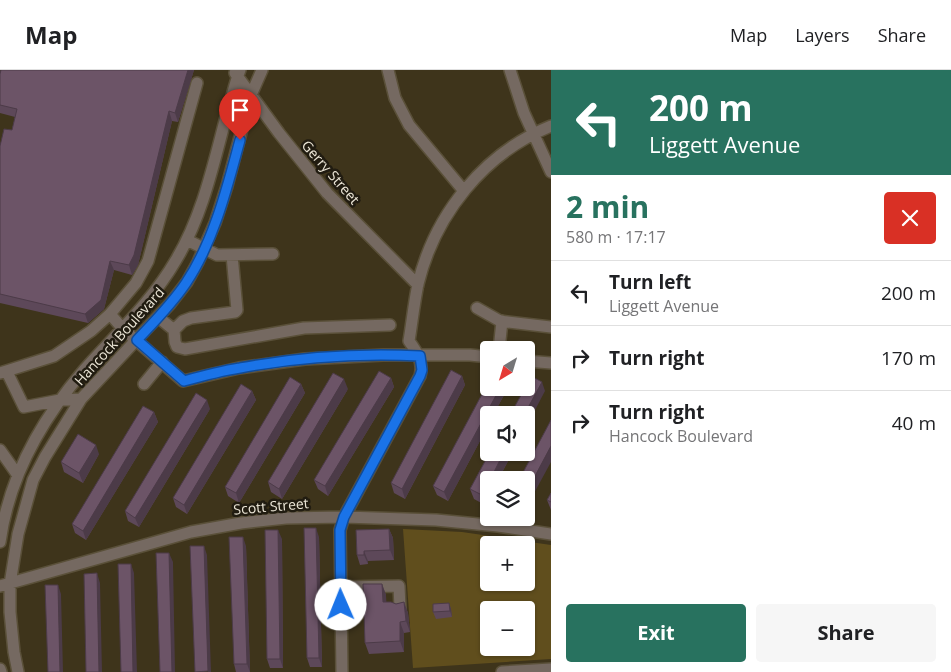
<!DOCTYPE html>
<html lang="en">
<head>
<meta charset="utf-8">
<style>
	:root { --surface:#fff; --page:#f6f6f6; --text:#202124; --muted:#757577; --line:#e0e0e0; --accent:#28725f }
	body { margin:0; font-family:"Open Sans",sans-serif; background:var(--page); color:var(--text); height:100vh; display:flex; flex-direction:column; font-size:19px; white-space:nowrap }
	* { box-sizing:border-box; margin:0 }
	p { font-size:16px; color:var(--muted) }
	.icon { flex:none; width:28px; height:28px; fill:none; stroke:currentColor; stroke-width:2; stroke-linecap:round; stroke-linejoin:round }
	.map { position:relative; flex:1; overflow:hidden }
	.panel { display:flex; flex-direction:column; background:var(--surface); width:400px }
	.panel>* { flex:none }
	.banner { background:#28725f; color:#fff; overflow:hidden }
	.needle { width:32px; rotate:218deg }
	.tools { position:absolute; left:480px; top:271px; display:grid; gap:10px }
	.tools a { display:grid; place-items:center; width:55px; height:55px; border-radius:5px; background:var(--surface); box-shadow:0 1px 4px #0004; font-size:25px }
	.pin { position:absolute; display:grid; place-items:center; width:42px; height:42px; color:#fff; margin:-51px -21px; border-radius:50% 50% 50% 0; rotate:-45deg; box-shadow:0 0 5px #0007 }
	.pin .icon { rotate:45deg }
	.me { position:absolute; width:55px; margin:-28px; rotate:359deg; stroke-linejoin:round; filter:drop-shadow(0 0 4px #0008) }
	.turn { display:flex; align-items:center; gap:18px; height:105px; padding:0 15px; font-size:22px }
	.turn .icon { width:65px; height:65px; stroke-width:2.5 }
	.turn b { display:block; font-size:35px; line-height:42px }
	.round { display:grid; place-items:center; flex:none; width:52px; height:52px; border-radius:5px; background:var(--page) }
	.head { display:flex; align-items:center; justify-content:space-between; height:85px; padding:0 15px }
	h1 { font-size:30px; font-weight:700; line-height:38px; color:var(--accent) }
	.primary-button { display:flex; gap:10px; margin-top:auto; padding:10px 15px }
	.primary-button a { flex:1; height:58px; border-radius:5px; background:var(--accent); color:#fff; font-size:20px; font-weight:700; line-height:58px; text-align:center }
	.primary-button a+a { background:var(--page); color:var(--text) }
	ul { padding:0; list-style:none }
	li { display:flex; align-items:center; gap:15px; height:65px; padding:0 15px; border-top:1px solid var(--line) }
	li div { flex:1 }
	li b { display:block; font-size:19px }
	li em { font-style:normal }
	header { display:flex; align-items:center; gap:30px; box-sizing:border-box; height:70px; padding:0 25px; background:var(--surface); border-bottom:1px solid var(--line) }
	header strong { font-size:24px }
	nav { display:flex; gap:28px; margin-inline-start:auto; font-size:18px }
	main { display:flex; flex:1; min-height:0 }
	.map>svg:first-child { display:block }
	.green { fill:#604e1d; fill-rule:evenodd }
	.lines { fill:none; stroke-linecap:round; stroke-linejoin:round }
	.minor-casing { stroke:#5a5039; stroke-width:14 }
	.minor { stroke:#756961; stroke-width:11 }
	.wall { fill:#5d4859 }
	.shaded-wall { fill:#4c3b48 }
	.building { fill:#6c5467; stroke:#4c3b48 }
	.route-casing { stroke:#114b97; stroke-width:12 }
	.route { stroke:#1a73e8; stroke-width:9 }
	.labels { text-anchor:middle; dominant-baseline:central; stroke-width:5; stroke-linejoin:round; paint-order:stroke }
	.street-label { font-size:14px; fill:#ece6d7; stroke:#211c11 }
</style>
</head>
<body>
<header>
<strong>Map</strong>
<nav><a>Map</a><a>Layers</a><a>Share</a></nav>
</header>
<main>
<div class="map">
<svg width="551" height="602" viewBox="0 0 551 602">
	<rect width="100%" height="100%" fill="#3e341b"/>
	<!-- green -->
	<path class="green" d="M403,459L462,462L551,475V589L413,598ZM489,475H526V512H489ZM489,540H526V578H489Z"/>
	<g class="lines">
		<defs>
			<path id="minor" d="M388,0L395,28L409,55L464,121
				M510,0L524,43L551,102
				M235,3L279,63L327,123L418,215
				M187,170L217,185L273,184
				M477,238L500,251L551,257
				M110,244L136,213L148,191L197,13
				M158,247L174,260L175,272L177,277L185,279L304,258L390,255
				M174,260L183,251L191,248L235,242L237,240L232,185
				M499,280L502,251
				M526,291L551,293
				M7,302L24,337L60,330L81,329
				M0,303L54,286L91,261L110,244L123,259L183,311L239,298L305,289L383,285H470L489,287
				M144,314L162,292
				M0,380L17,404
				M0,472C9,406 41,350 84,300C116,264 151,233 176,190C202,147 213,96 226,47C231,32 234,15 240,0
				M0,516L191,462L241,453L286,448L344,447L436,450L498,456L551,464
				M341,517L399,516L400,538
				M0,599L1,602
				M18,602L14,582L10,542V514L18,464L33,410L45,387L81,329L170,234L187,212L198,192L215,153L227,116L251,25L262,0
				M342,602L340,460L344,447L420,306C424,292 417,282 409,271C412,253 414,233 418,214C435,144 484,83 551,56
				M502,602L551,599"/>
		</defs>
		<!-- minor casing -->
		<use href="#minor" class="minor-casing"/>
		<!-- minor -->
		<use href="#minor" class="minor"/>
	</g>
	<!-- wall -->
	<path class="wall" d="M1,0H194L178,52L172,51L138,195L132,205L114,200L104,239L88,253L0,233V76L12,60L15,47L0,43V4Z
		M462,306L465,315L405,429L394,423L391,413Z
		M391,308L394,317L328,426L318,419L314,410Z
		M301,314L305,323L239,433L228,426L225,417Z
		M508,318L493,345H489V354L448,431L437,425L433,416Z
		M348,319L282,429L271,422L268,412Z
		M252,321L256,330L187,444L176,437L173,428Z
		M210,339L139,457L128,451L125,441Z
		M154,342L158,352L86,470L75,463L72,454Z
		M490,382H513L498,410H489V428L485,435L474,429L470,419Z
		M99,384L83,413L64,402L61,392Z
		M551,423V440L547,430Z
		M389,459L393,468L394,490L368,491V494L360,495L357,485Z
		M319,467L322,597H310L307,588Z
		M282,469L283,598H270L267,589Z
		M246,476L250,602H236L234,594Z
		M382,514L386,525V532L396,534L404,532L408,543L410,562L404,563V582L369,584L365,573Z
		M449,533L451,539L452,547L436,549L433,542Z"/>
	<!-- shaded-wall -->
	<path class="shaded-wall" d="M188,0H194L178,52L175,43Z
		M169,41L172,51L138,195L132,205L129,195Z
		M110,191L114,200L104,239L88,253L85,244Z
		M462,306L465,315L405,429L402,419Z
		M391,308L394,317L328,426L325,416Z
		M344,309L348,319L282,429L279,419Z
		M542,312L545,321L526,357V345H524Z
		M301,314L305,323L239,433L236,423Z
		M500,318H508L493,345H489V354L448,431L444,422Z
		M252,321L256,330L187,444L184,435Z
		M207,330L210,339L139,457L135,448Z
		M154,342L158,352L86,470L83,461Z
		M96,375L99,384L83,413L79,403Z
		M551,376V392L526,438V423Z
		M504,382H513L498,410H490Z
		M489,412V428L485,435L482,425Z
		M316,458L319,467L322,597L319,588Z
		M389,459L393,468L394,490L390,480Z
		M278,460L282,469L283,598L280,589Z
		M243,467L246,476L250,602L247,594Z
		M204,476L207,485L211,602H208V601Z
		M364,481L368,491V494L364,485Z
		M169,483L173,492L175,602H172Z
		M131,494L134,503L137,602H133Z
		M97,503L100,513L102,602H99Z
		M382,514L386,525L387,544L383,532Z
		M58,515L61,524L63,602H60Z
		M404,532L408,543L410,562L406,551Z
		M449,533L451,539L452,547L450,541Z
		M400,552L404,563V582L400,571Z"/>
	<!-- building -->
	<path class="building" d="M1,0H188L175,43L169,41L134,185L129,195L110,191L101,230L85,244L0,224V76L4,59L12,60L17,39L0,35V4Z
		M451,300L462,306L402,419L391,413Z
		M379,301L391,308L325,416L314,410Z
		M333,303L344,309L279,419L268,412Z
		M531,306L542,312L524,345H510L525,318H526V314Z
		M290,307L301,314L236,423L225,417Z
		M489,311V318H500L444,422L433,416Z
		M241,314L252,321L184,435L173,428Z
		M196,323L207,330L135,448L125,441Z
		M143,336L154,342L83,461L72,454Z
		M551,350V376L526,423V410H519Z
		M78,364L96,375L79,403L61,392Z
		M490,382H504L490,410H489V412L482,425L470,419Z
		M551,423V432L547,430Z
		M304,458H316L319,588H307Z
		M389,459L390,480L364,481V485H357L356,460Z
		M265,460H278L280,589H267Z
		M229,467H243L247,594H234Z
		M190,476H204L208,601L195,602Z
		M156,483H169L172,602H160Z
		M118,494H131L133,602H121Z
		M97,503L99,602H86L84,504Z
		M363,514H382L383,532H391L396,534L404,532L406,551L400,552V571L365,573Z
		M45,515H58L60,602H48Z
		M449,533L450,541L433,542V534Z"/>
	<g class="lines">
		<defs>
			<path id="route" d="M240,70C227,118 214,171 186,213C172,234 154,252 137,270L184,311C202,306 221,301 240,298C299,287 359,283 420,286L422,300L420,306L344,447L340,460L341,535"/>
		</defs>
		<!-- route casing -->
		<use href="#route" class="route-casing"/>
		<!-- route -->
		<use href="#route" class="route"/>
	</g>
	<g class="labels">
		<!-- street labels -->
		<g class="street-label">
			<text transform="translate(331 102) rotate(49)">Gerry Street</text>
			<text transform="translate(119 266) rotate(-48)">Hancock Boulevard</text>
			<text transform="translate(271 436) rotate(-5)">Scott Street</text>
		</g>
	</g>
</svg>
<div class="tools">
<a><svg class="needle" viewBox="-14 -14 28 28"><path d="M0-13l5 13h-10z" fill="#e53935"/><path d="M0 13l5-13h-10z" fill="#757577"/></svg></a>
<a><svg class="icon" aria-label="sound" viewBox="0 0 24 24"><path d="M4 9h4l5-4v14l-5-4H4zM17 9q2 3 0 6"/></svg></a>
<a><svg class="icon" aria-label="layers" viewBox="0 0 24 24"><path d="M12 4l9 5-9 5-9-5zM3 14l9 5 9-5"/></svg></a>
<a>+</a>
<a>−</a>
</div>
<div class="pin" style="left:240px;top:70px;background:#d93025"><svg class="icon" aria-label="arrive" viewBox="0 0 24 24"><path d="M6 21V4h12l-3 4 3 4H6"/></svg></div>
<svg class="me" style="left:341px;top:535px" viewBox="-20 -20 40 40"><circle r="19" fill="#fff"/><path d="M0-13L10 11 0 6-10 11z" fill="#1a73e8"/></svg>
</div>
<section class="panel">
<div class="banner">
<div class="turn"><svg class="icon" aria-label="left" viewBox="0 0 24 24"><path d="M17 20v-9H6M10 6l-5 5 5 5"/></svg><div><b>200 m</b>Liggett Avenue</div></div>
</div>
<div class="head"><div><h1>2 min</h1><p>580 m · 17:17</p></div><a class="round" style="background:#d93025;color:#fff"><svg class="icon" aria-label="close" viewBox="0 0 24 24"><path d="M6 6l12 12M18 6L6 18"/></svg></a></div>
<ul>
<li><svg class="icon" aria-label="left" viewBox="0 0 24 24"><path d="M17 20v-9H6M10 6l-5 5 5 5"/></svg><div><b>Turn left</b><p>Liggett Avenue</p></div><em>200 m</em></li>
<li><svg class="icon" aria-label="right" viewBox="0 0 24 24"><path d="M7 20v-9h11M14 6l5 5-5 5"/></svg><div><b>Turn right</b></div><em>170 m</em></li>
<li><svg class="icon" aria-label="right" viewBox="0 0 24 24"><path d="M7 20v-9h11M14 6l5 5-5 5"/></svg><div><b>Turn right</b><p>Hancock Boulevard</p></div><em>40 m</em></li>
</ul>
<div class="primary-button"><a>Exit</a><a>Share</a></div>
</section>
</main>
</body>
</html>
